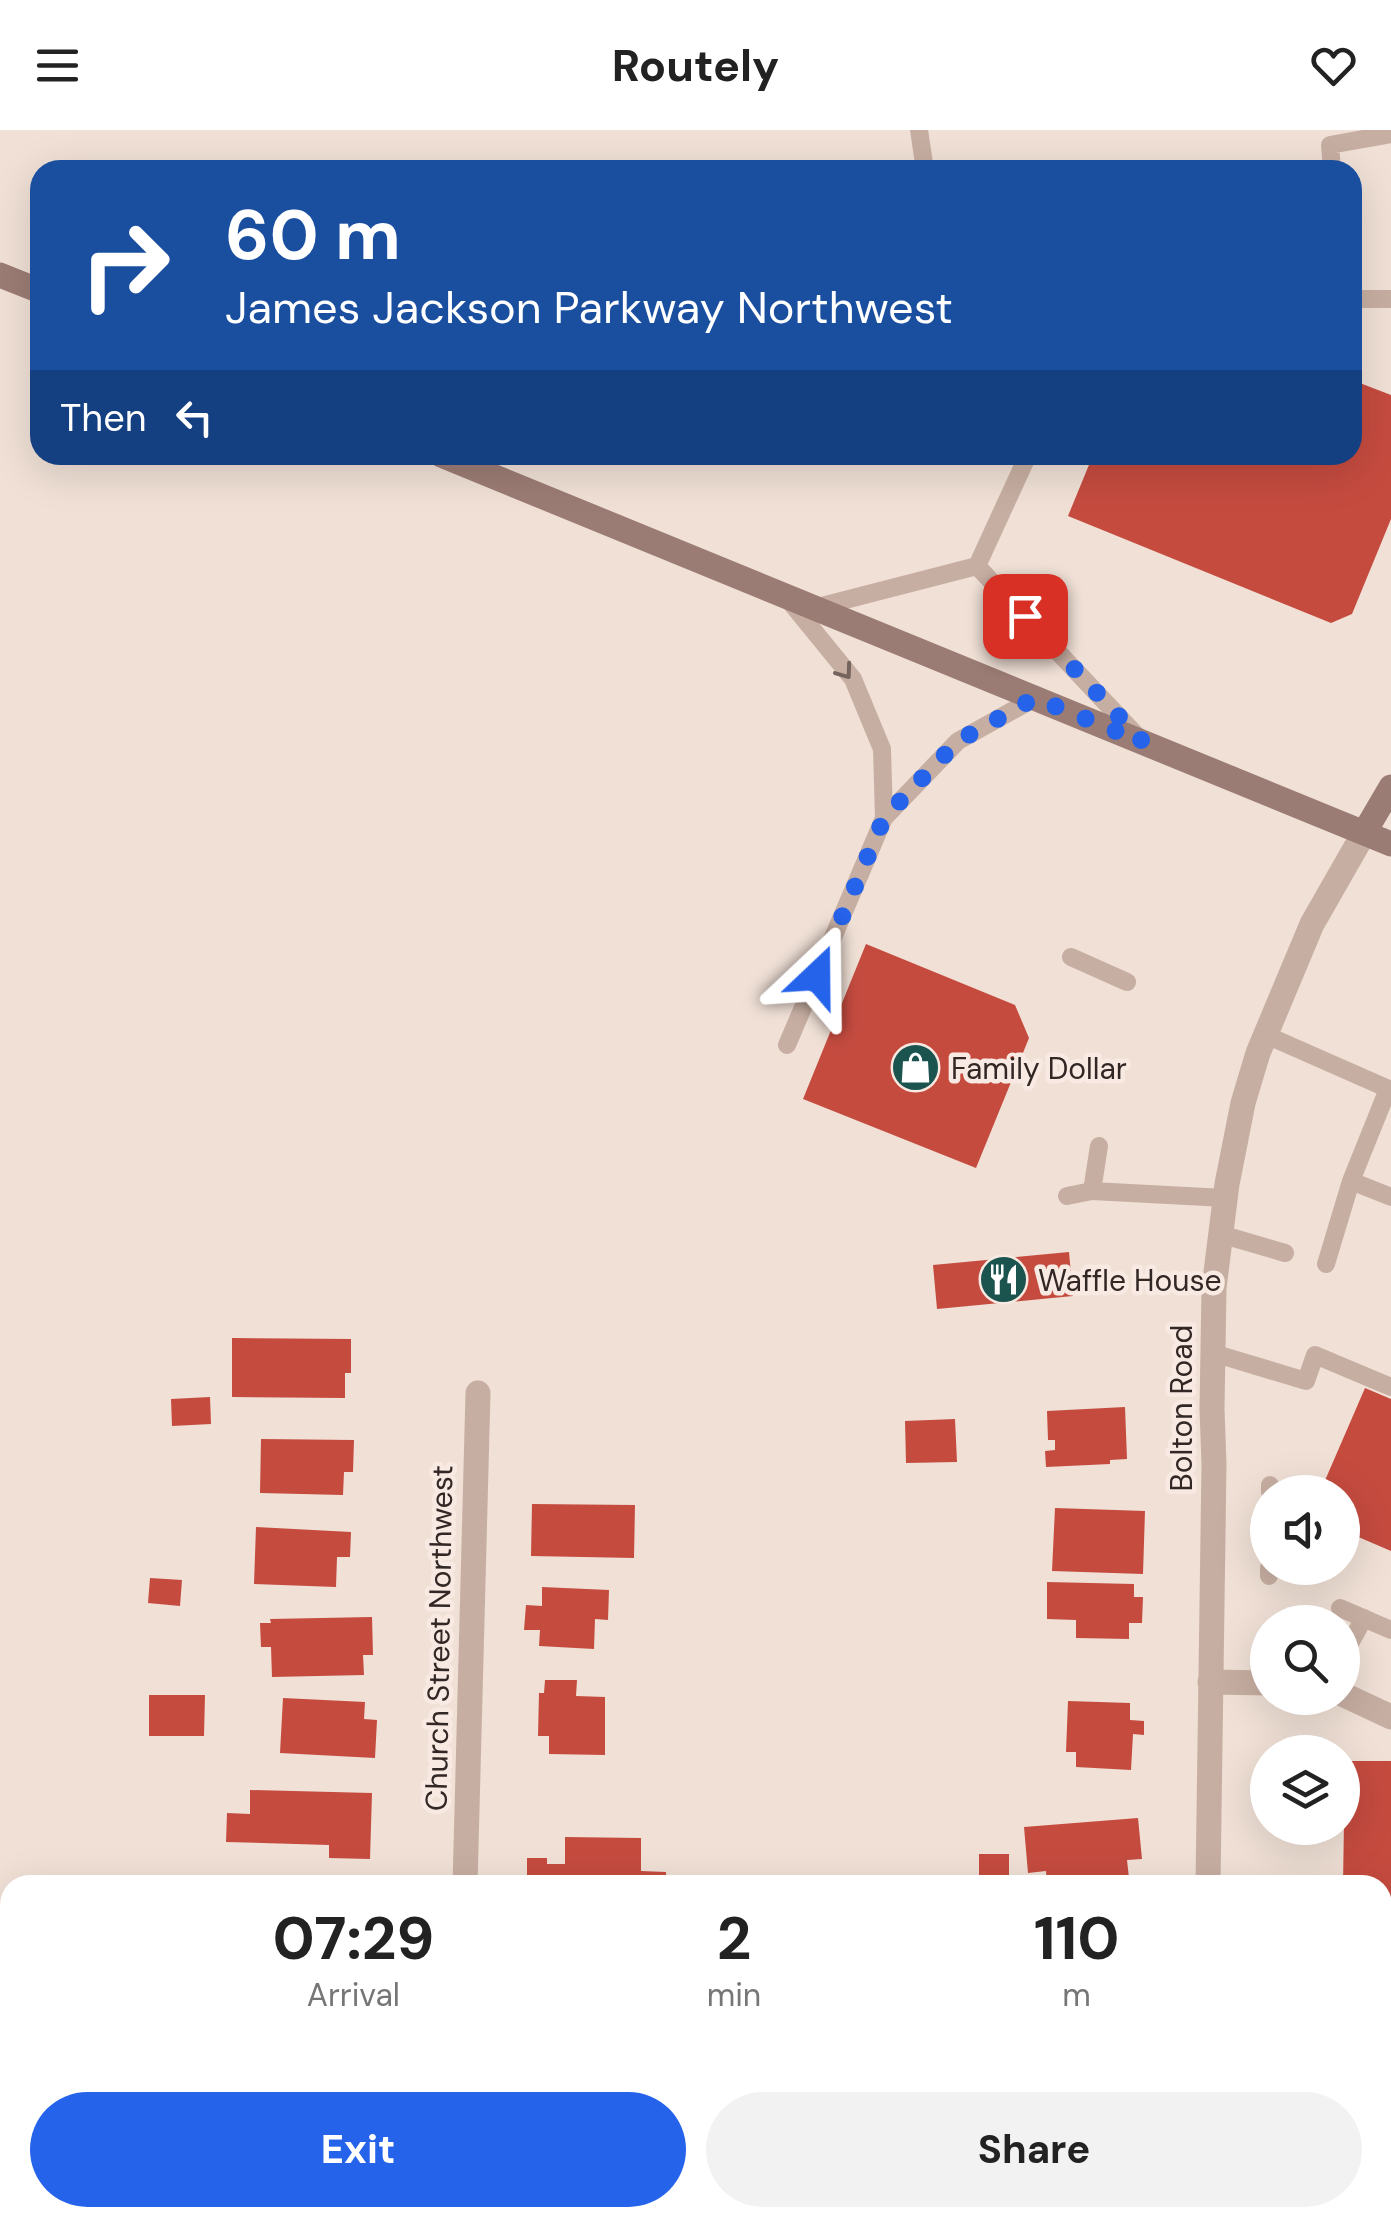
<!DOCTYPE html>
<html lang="en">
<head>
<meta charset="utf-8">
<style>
	:root { --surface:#fff; --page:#f2f2f2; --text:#222; --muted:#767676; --accent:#2563eb }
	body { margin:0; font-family:"DM Sans",sans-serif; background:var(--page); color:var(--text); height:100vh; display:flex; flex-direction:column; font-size:38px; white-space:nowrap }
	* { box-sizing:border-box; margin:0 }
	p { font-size:32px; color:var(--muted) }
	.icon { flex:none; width:55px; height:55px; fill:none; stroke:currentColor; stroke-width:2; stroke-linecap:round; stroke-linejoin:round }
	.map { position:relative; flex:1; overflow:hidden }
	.side { position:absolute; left:0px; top:1745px; width:1392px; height:352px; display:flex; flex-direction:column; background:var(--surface); border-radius:30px 30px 0 0; box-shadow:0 10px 40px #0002 }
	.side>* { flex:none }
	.guide { position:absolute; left:30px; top:30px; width:1332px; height:305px; border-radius:30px; box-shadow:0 10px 40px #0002; background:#1a4fa0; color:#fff; overflow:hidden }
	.controls { position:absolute; left:1250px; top:1345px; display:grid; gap:20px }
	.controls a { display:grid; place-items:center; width:110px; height:110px; border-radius:50%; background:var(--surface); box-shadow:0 10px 40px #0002; font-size:50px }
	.pin { position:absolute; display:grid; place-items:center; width:85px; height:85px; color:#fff; margin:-42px; border-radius:20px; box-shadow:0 5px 15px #0006 }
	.me { position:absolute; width:110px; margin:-55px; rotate:23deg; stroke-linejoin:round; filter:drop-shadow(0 0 8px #0008) }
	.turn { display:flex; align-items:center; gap:35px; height:210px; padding:0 30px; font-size:45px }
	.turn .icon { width:130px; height:130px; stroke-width:2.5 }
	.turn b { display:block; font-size:70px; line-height:85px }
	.then { display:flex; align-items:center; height:95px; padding:0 30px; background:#0003; gap:20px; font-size:38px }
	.eta { display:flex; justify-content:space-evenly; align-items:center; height:170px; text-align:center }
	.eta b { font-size:60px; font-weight:700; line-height:70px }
	.cta { display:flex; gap:20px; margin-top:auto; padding:20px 30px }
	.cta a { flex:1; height:115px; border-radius:60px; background:var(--accent); color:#fff; font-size:40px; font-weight:700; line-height:115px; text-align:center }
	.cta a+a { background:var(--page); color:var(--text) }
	header { display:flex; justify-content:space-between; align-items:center; height:130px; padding:0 30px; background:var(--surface); font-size:45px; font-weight:700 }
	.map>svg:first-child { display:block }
	.building { fill:#c54b3f }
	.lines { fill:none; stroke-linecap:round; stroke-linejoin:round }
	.service { stroke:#c7aea2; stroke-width:18 }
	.minor { stroke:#c7aea2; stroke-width:25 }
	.tertiary { stroke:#c7aea2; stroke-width:25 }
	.secondary { stroke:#9b7c74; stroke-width:25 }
	.oneway { stroke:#75645d }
	.route { stroke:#2563eb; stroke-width:18; stroke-dasharray:0 32.4 }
	.labels { text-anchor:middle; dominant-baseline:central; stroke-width:9; stroke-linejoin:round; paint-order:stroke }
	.poi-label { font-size:30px; fill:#322725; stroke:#f8eae2; text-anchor:start }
	.street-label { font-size:30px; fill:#322725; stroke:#f8eae2 }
</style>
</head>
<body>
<header><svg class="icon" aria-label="menu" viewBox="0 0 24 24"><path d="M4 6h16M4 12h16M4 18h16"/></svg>Routely<svg class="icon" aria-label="heart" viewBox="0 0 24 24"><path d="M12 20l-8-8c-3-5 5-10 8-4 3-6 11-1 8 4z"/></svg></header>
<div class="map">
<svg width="1391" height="2096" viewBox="0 0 1391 2096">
	<rect width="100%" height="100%" fill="#f0e0d6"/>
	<!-- building -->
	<path class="building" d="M1352,250L1391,265V389L1352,484L1331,493L1068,386L1093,325H1352Z
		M866,814L1015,875L1029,908L976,1038L803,969Z
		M1069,1122L1073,1166L937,1179L933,1135Z
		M232,1208L351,1209V1243H345V1268L232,1267Z
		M1365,1258L1391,1269V1421L1342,1400V1362H1320Z
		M210,1267L211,1294L172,1296L171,1269Z
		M1125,1277L1127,1329L1110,1330V1334L1046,1337L1045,1321L1055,1320V1310H1048L1047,1281Z
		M955,1289L957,1332L906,1333L905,1291Z
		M261,1309L354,1310L353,1342H344L343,1365L260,1363Z
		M532,1374L635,1375L634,1428L531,1426Z
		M1055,1378L1145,1381L1143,1444L1052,1441Z
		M256,1397L351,1402L350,1427H337L336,1457L254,1454Z
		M150,1448L182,1450L180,1476L148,1473Z
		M1047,1452L1134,1454V1467H1143L1142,1493H1129V1509L1076,1508V1490L1047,1489Z
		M542,1457L609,1460L608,1490L595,1489L594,1519L539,1516L540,1500H524L526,1475L542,1476Z
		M372,1487L373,1525H363L364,1545L272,1547L271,1517H261L260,1493H271L270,1489Z
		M545,1550H577L576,1566L605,1567V1625L549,1624V1606H538L539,1563H544Z
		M149,1565H205L204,1606H149Z
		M283,1568L365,1572L364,1589L377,1590L375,1628L280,1623Z
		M1068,1571L1130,1573V1590L1144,1591V1605L1133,1604L1131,1640L1076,1637V1622H1066Z
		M1345,1631H1391V1824H1382V1755H1343Z
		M250,1660L372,1663L370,1729L329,1728V1715L226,1712L227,1683L250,1684Z
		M1138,1688L1142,1729L1127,1730L1129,1748L1047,1754L1046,1741L1028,1743L1024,1697Z
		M565,1707L641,1708V1741L666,1742V1755H527V1728H547V1734H565Z
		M979,1724H1009V1747L979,1746Z
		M1029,2088H1125V2096H1029Z"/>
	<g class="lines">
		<!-- service -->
		<path class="service" d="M919,0L925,40
			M1332,40L1330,15L1391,4
			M1352,169H1391
			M977,436L1138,607
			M977,436L1028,325
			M787,468L853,549L882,619L884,688
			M814,478L977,436
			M1071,827L1127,852
			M1266,905L1391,960
			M787,915L884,688L958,611L1035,568
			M1351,1051L1391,1067
			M1092,1061L1099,1016
			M1067,1066L1092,1061L1225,1068
			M1220,1104L1285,1123
			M1326,1134L1351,1051L1388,959
			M1213,1223L1306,1251L1315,1225L1391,1257
			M1270,1362V1355
			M1269,1446V1438
			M1340,1478L1391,1500
			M1342,1528L1364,1488
			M1382,1853L1391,1851"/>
		<!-- minor -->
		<path class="minor" d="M1210,1552L1268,1553
			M1342,1564L1391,1587
			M465,1755L478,1263
			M457,2096V2088"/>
		<!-- tertiary -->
		<path class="tertiary" d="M1208,1755L1214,1334L1212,1279L1214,1158L1227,1054L1243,973L1258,923L1312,794L1364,703
			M1198,2096V2088"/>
		<!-- secondary -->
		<path class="secondary" d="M0,145L40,161
			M441,325L1391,714
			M1364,703L1391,657"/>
	</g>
	<!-- one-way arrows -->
	<defs><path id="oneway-chevron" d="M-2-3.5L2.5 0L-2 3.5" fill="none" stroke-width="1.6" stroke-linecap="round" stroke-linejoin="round" transform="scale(2.5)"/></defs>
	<use class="oneway" href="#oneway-chevron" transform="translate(845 542) rotate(54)"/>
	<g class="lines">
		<!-- route -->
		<path class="route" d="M817,846L884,688L958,611L1035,568L1143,612L1025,486"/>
	</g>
	<!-- icons -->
	<defs>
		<symbol id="shop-disc" viewBox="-11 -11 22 22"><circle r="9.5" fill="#1b534e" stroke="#f8eae2"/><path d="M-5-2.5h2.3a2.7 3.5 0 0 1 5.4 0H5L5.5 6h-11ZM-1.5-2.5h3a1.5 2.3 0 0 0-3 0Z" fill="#fff"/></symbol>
		<symbol id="restaurant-disc" viewBox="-11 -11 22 22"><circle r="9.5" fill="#1b534e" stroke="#f8eae2"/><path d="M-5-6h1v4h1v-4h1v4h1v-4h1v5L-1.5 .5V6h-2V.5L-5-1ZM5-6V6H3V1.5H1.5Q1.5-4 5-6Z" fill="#fff"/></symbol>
	</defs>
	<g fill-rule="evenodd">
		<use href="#shop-disc" x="888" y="910" width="55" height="55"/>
		<use href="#restaurant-disc" x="976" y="1122" width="55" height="55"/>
	</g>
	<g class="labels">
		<!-- poi labels -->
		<g class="poi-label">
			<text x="951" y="938">Family Dollar</text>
			<text x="1038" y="1150">Waffle House</text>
		</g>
		<!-- street labels -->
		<g class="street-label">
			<text transform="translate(1181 1278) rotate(-90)">Bolton Road</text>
			<text transform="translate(439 1508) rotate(-89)">Church Street Northwest</text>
		</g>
	</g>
</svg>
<div class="controls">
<a><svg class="icon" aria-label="sound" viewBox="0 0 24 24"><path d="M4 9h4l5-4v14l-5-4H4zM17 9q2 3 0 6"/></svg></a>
<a><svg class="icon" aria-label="search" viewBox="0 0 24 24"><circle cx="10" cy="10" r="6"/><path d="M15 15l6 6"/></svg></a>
<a><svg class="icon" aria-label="layers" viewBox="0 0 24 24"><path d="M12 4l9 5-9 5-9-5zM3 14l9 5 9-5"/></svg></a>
</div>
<div class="pin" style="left:1025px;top:486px;background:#d93025"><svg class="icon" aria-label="arrive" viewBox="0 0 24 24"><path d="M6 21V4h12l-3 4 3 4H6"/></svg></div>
<svg class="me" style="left:817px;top:846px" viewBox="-20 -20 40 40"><path d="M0-17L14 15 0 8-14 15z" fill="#2563eb" stroke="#fff" stroke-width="4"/></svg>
<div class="guide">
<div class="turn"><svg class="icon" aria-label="right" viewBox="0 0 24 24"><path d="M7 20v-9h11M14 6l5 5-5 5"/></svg><div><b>60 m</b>James Jackson Parkway Northwest</div></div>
<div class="then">Then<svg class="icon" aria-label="left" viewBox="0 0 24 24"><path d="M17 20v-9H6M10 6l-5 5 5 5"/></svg></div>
</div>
<section class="side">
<div class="eta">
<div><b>07:29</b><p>Arrival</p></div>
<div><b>2</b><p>min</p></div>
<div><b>110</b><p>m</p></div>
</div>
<div class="cta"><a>Exit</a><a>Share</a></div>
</section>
</div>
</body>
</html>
